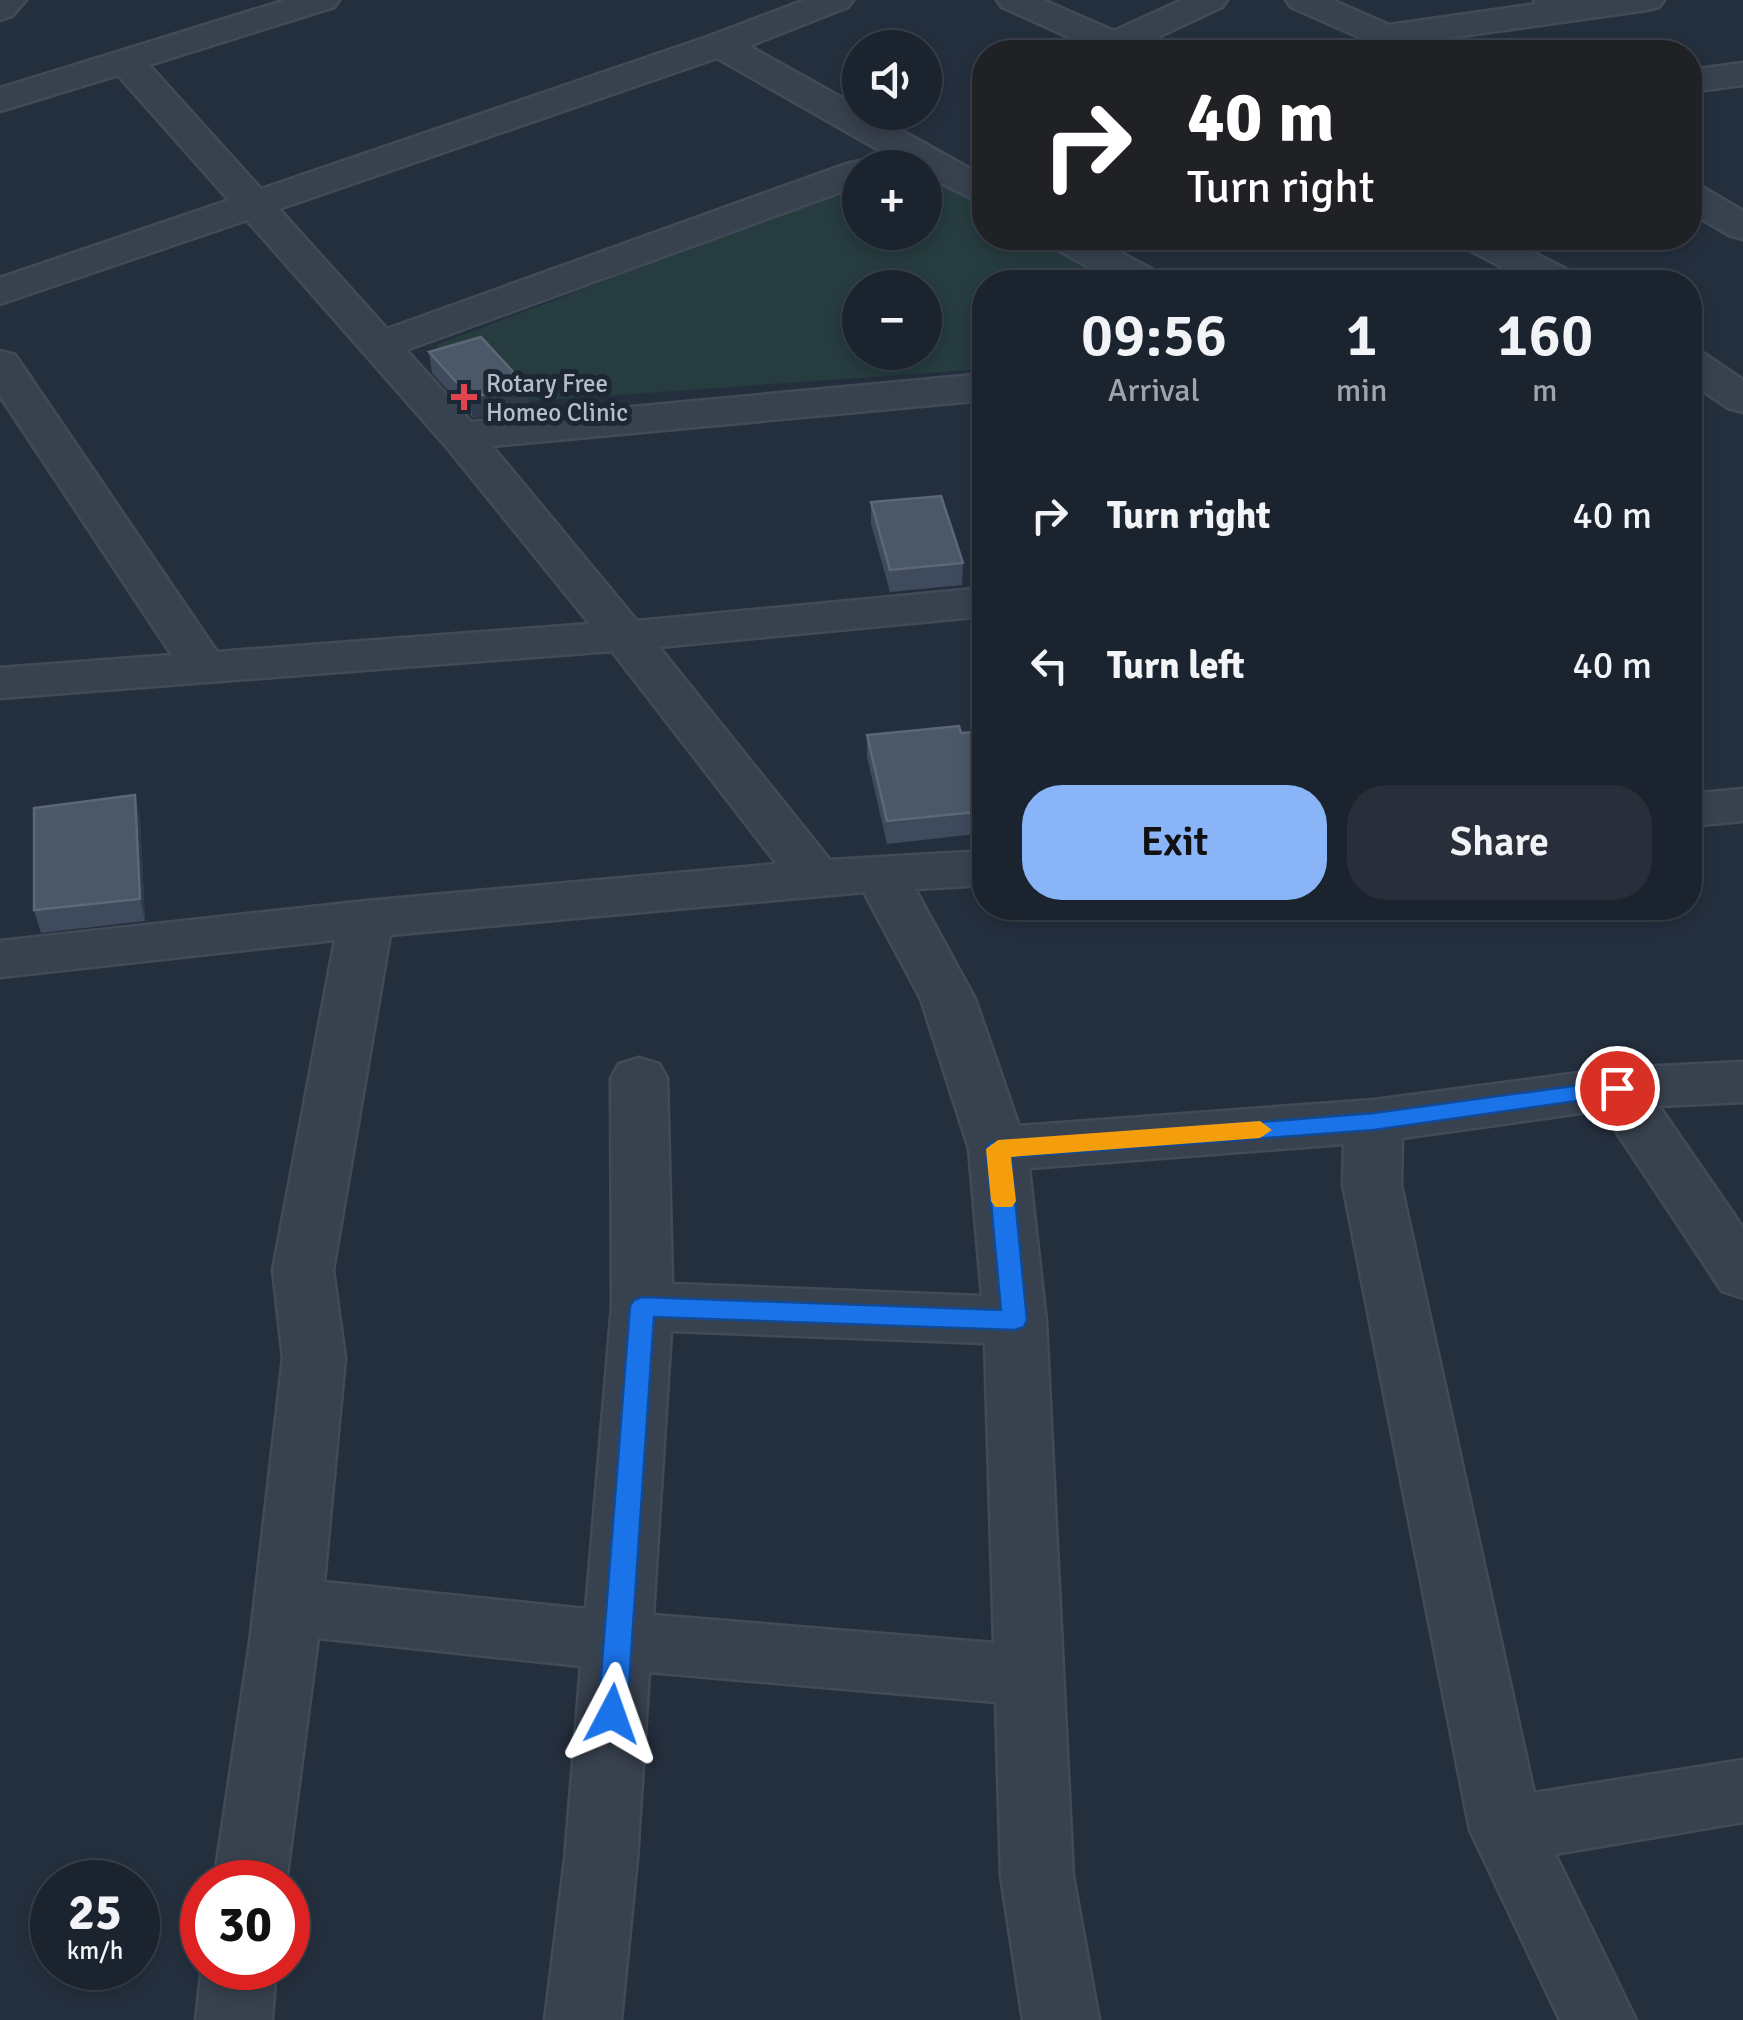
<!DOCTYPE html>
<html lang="en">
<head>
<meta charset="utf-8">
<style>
	:root { --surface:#1b232e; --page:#282f3a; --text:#f1f3f6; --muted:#a0a4aa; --line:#39404a; --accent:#8ab4f8 }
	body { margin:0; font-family:Signika,sans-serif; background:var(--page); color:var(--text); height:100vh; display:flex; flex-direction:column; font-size:38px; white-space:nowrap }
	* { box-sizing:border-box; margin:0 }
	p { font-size:32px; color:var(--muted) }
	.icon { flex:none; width:55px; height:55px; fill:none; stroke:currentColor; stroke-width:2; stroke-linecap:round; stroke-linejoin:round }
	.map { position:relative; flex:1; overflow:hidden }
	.details { position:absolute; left:972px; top:270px; width:730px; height:650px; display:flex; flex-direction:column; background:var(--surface); border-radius:40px; box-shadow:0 5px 15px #0003,0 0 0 2px var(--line) }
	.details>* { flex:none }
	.hud { position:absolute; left:972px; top:40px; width:730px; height:210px; border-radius:40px; box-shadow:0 5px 15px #0003,0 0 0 2px var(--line); background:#202124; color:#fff; overflow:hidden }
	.buttons { position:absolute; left:842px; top:30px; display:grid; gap:20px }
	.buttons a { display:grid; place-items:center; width:100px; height:100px; border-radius:50%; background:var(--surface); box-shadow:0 5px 15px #0003,0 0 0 2px var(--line); font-size:50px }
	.speed { position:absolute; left:30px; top:1860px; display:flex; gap:20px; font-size:50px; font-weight:700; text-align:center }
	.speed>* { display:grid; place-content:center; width:130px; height:130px; border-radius:50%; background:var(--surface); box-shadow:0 5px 15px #0003,0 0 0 2px var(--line); line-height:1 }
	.speed small { font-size:25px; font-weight:400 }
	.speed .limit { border:15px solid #d22; background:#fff; color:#111 }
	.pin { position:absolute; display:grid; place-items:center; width:85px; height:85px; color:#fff; margin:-42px; border:5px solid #fff; border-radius:50%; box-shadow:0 2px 10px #0007 }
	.me { position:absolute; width:110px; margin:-55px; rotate:4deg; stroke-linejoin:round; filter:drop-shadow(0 0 8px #0008) }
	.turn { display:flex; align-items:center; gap:35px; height:210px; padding:0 50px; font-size:45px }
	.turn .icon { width:130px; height:130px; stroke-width:2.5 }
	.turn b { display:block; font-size:70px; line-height:85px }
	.eta { display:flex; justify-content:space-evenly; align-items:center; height:170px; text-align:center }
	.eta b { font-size:60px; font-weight:600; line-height:70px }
	.action { display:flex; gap:20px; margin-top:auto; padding:20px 50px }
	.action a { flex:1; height:115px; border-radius:40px; background:var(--accent); color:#111; font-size:40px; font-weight:600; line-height:115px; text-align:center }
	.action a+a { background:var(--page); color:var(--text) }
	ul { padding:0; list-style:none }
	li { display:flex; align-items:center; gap:30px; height:150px; padding:0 50px }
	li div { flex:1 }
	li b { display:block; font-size:38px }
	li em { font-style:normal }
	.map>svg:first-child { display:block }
	.green { fill:#263c3f; fill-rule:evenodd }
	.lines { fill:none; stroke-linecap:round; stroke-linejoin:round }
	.minor-casing { stroke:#414a57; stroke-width:5 }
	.minor { fill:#38414e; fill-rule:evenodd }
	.wall { fill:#3f4b5c }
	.shaded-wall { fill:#2f3b4b }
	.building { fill:#4b5868; stroke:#5c6777; stroke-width:2.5 }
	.route { fill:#1a73e8; stroke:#114b97; stroke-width:2.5 }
	.slow { fill:#f59e0b }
	.health-dot { fill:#e0444e; stroke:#1d2633; stroke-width:4 }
	.labels { text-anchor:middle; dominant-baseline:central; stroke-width:10; stroke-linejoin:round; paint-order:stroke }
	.far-poi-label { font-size:25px; fill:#b4bcc9; stroke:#1d2633; text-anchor:start }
</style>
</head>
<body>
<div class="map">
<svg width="1743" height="2020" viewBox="0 0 1743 2020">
	<rect width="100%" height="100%" fill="#242f3e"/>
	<!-- green -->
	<path class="green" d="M925,171L985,202V238H1055L1130,282H985V369L490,404L436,345L860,184V232H925ZM860,288H925V352H860Z"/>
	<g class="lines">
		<defs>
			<path id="minor" d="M0,0H26L12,16L0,20Z
				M286,0H339L334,7L149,65L261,189L707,37L805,0H853L848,7L749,46L860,108V112H868L985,177V205L925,175V168H911L717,58L279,209L387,329L846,164L860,161L874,164L876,168H860V185L406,350L471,422L985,374V400L492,446L637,621L985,588V616L659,647L830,860L985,851V885L915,889L975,999L1019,1126L1374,1100L1617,1068L1743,1062V1102L1659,1106L1743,1228V1298L1722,1291L1602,1110L1402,1138L1401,1185L1534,1793L1743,1760V1822L1555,1854L1636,2020H1560L1470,1830L1343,1185L1344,1144L1029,1168L1046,1321L1073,1876L1099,2020H1023L1001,1876L996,1702L649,1672L637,1859L621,2020H545L565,1859L581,1666L318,1638L286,1882H214L250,1642L283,1358L273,1270L335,940L0,977V941L366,901L777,864L612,651L0,698V668L172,655L0,396V351L15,355L217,652L590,624L445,445L247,220L0,304V278L229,200L118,75L0,111V88ZM864,892L921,999L969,1149L982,1296L672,1284L667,1078L659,1064L639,1058L619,1064L611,1078L612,1306L586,1609L324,1582L345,1358L333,1270L390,935ZM671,1331L985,1343L994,1643L653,1615Z
				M997,0H1043L1114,31L1182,0H1227L1222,7L1143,44L1149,52H1102L1002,7Z
				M1286,0H1332L1389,25L1537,4L1534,0H1664L1659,7L1647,10L1426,41L1436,52H1393L1291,7Z
				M1743,63V85L1690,92V70Z
				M1690,184L1704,188L1743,211V239L1729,235L1690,212Z
				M1045,238H1093L1159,273L1165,282H1116L1051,246Z
				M1456,238H1505L1574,273L1580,282H1530L1462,246Z
				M1690,350L1705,354L1743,380V412L1728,408L1690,382Z
				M1743,789V821L1690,826V794Z
				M202,1967L276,1968L272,2020H196Z"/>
		</defs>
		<!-- minor casing -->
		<use href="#minor" class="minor-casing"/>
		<!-- minor -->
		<use href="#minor" class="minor"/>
	</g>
	<!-- wall -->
	<path class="wall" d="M429,352L530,409L473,418L432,373Z
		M871,502L963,563L962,585L890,592L871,524Z
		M985,731V833L887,844L867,757V735L961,733Z
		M140,817L145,921L41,933L34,910Z"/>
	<!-- shaded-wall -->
	<path class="shaded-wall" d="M528,388L530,409L473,418L470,397Z
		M135,795L140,817L145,921L140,899Z"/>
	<!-- building -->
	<path class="building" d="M481,337L528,388L470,397L429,352Z
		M941,496L963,563L890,570L871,502Z
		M959,726L961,733L985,731V811L887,821L867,735Z
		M135,795L140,899L34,910V808Z"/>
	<!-- route -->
	<path class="route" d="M1617,1080L1629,1088L1626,1094L1374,1130L1011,1157L1027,1320L1024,1327L1015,1330L654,1317L627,1714L622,1723L612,1726L602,1723L598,1714L630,1306L634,1300L642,1297L1001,1310L986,1149L990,1143L1374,1113Z"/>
	<!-- slow -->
	<path class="slow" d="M1260,1121L1272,1130L1260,1138L1011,1157L1016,1201L1012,1207H995L991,1201L986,1149L998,1140Z"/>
	<!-- markers -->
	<path class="health-dot" d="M459 382h10v10h10v10h-10v10h-10v-10h-10v-10h10z"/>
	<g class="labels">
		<!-- far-poi labels -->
		<g class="far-poi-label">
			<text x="486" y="383">Rotary Free<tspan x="486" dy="29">Homeo Clinic</tspan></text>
		</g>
	</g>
</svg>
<div class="buttons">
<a><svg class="icon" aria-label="sound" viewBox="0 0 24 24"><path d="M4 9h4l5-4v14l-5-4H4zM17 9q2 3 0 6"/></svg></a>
<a>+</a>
<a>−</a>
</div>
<div class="speed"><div>25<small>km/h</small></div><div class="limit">30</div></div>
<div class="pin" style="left:1617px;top:1088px;background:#d93025"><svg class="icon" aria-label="arrive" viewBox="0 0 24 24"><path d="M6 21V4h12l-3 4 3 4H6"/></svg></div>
<svg class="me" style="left:612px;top:1714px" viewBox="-20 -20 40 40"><path d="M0-17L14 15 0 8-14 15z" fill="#1a73e8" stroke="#fff" stroke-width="4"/></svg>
<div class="hud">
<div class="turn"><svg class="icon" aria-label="right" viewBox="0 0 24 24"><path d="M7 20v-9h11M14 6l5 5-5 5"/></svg><div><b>40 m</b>Turn right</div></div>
</div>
<section class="details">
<div class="eta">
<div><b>09:56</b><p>Arrival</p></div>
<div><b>1</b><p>min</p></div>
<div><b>160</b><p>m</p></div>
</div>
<ul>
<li><svg class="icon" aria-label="right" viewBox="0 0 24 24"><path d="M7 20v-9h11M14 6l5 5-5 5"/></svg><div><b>Turn right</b></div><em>40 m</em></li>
<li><svg class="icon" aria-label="left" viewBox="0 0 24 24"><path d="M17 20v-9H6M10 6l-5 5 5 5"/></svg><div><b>Turn left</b></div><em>40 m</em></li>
</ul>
<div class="action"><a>Exit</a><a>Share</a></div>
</section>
</div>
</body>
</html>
